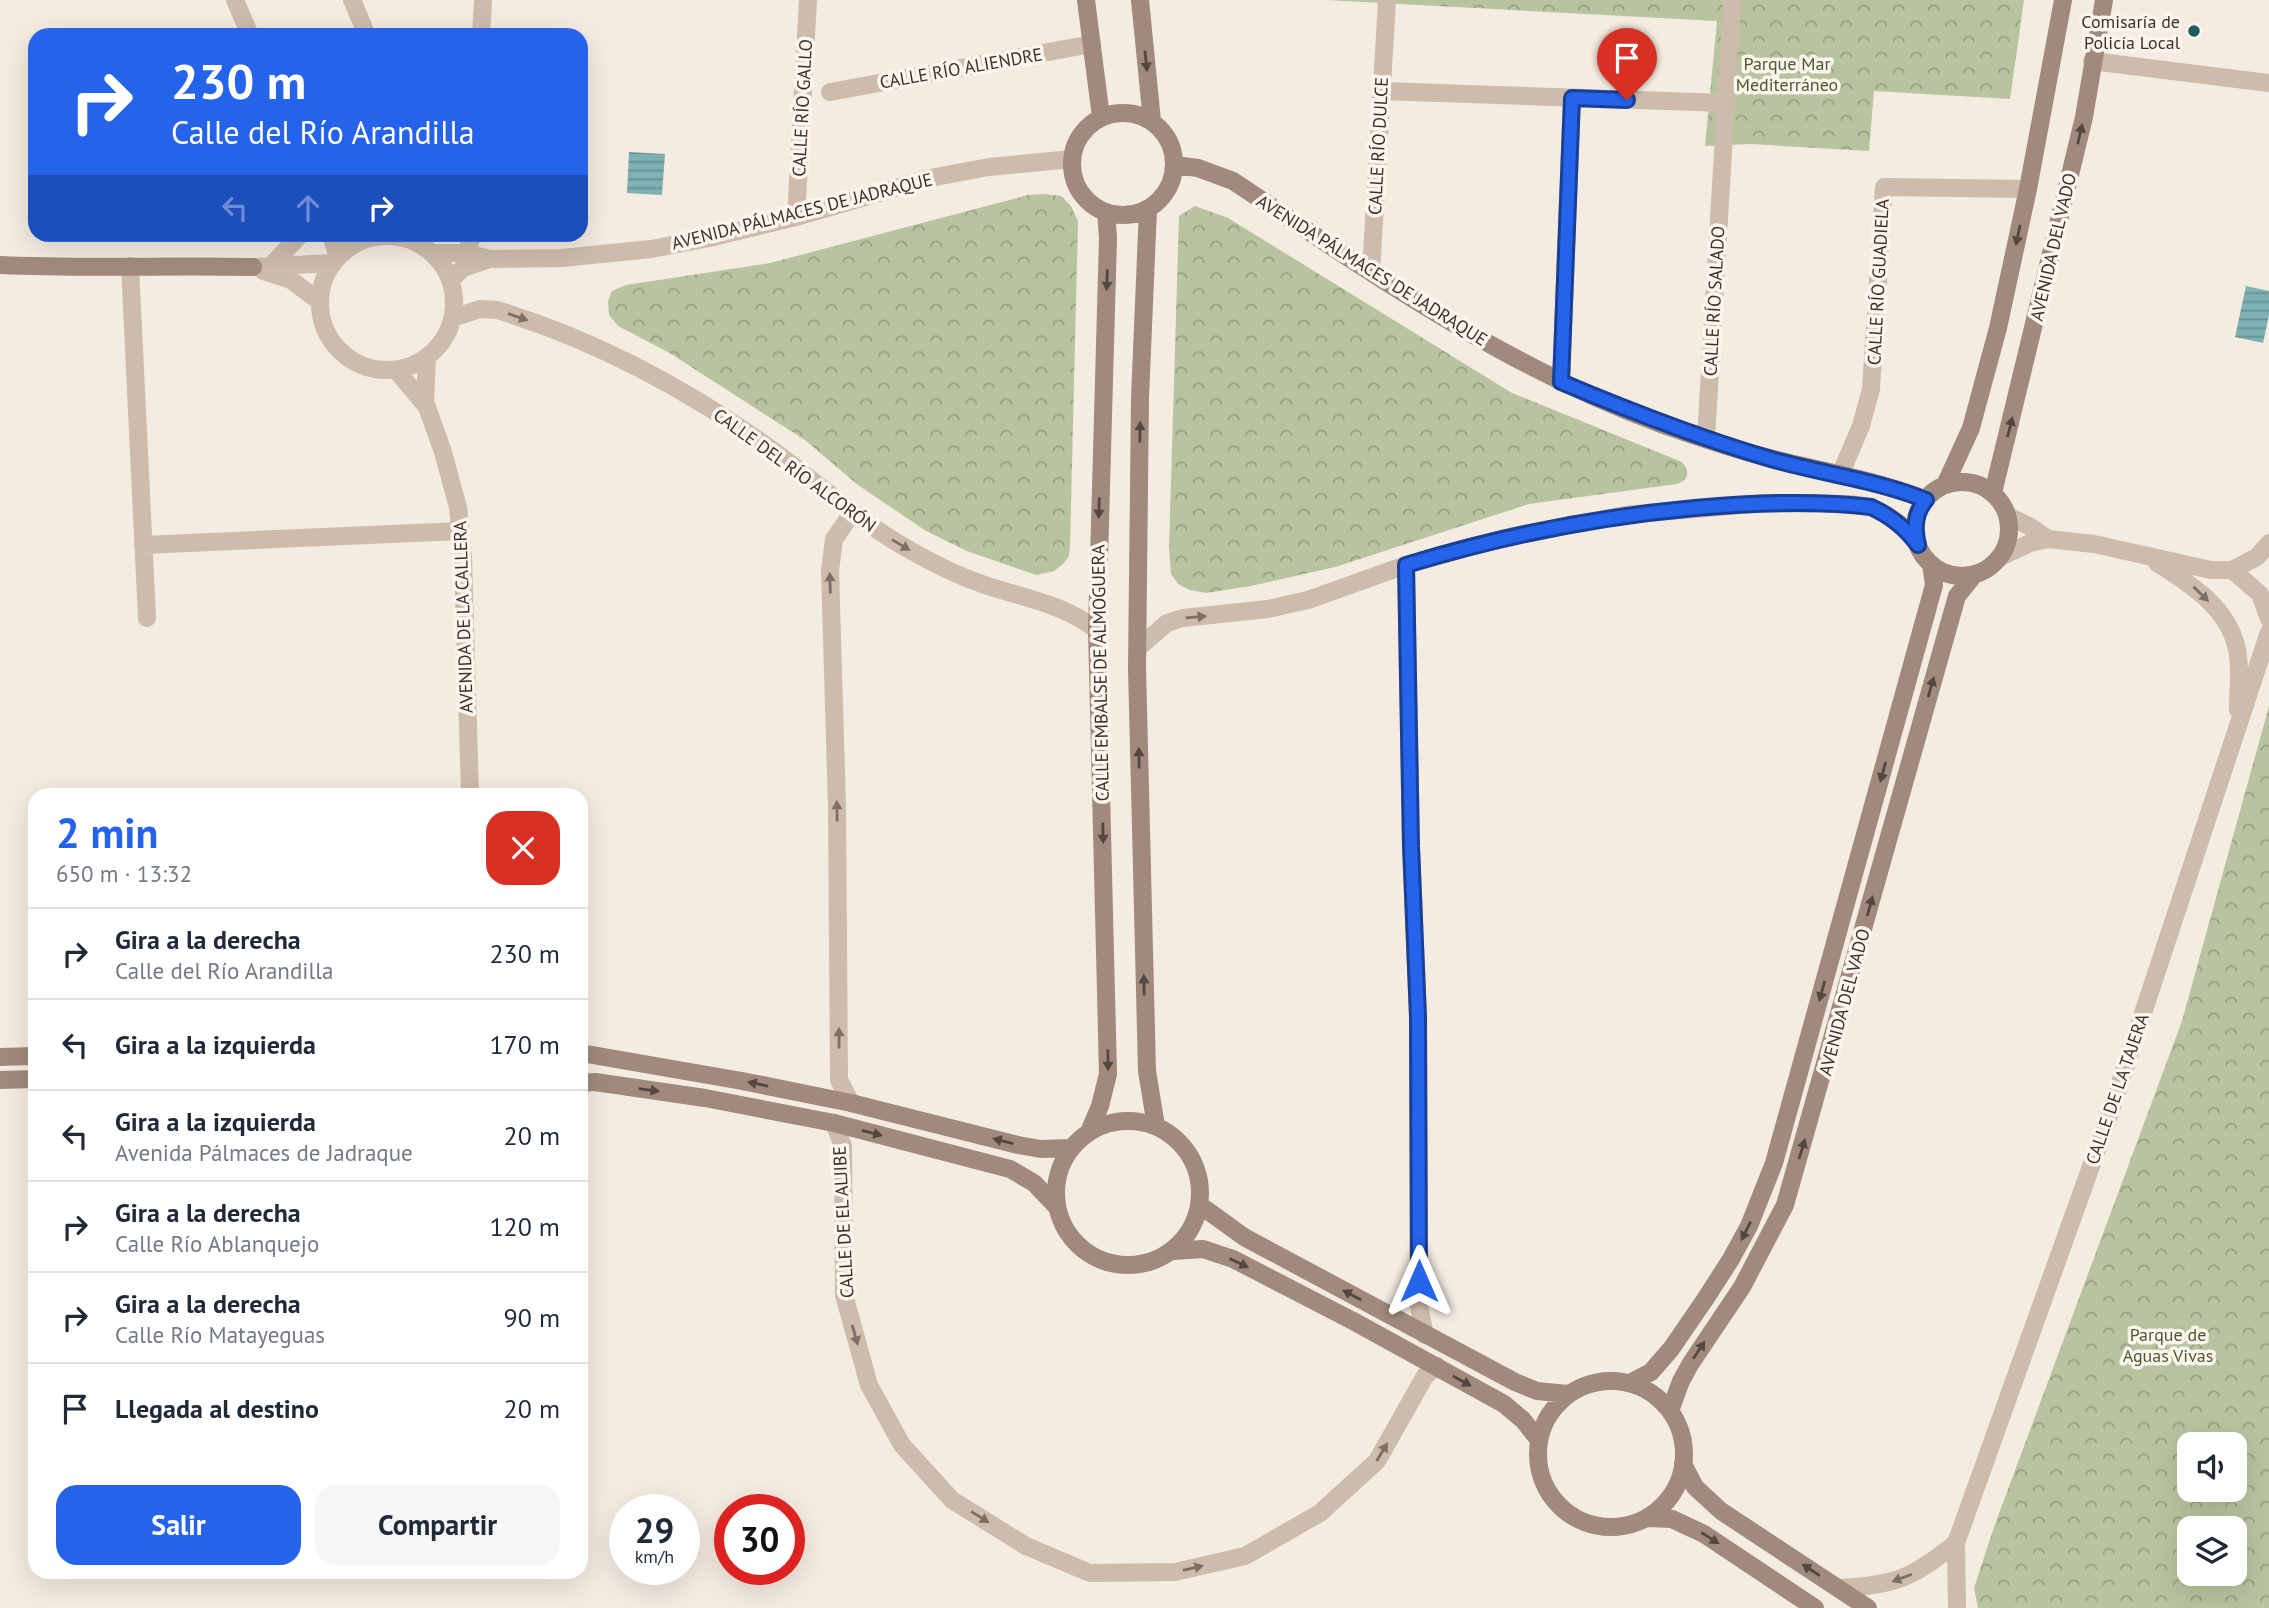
<!DOCTYPE html>
<html lang="es">
<head>
<meta charset="utf-8">
<style>
	:root { --surface:#fff; --page:#f6f6f7; --text:#1f2937; --muted:#747a83; --line:#e0e1e3; --accent:#2563eb }
	body { margin:0; font-family:"PT Sans",sans-serif; background:var(--page); color:var(--text); height:100vh; display:flex; flex-direction:column; font-size:26px; white-space:nowrap }
	* { box-sizing:border-box; margin:0 }
	p { font-size:23px; color:var(--muted) }
	.icon { flex:none; width:38px; height:38px; fill:none; stroke:currentColor; stroke-width:2; stroke-linecap:round; stroke-linejoin:round }
	.map { position:relative; flex:1; overflow:hidden }
	.details { position:absolute; left:28px; top:788px; width:560px; height:791px; display:flex; flex-direction:column; background:var(--surface); border-radius:21px; box-shadow:0 7px 28px #0002 }
	.details>* { flex:none }
	.top-card { position:absolute; left:28px; top:28px; width:560px; height:214px; border-radius:21px; box-shadow:0 7px 28px #0002; background:#2563eb; color:#fff; overflow:hidden }
	.tools { position:absolute; left:2177px; top:1432px; display:grid; gap:14px }
	.tools a { display:grid; place-items:center; width:70px; height:70px; border-radius:14px; background:var(--surface); box-shadow:0 7px 28px #0002; font-size:35px }
	.speed { position:absolute; left:609px; top:1494px; display:flex; gap:14px; font-size:35px; font-weight:700; text-align:center }
	.speed>* { display:grid; place-content:center; width:91px; height:91px; border-radius:50%; background:var(--surface); box-shadow:0 7px 28px #0002; line-height:1 }
	.speed small { font-size:18px; font-weight:400 }
	.speed .limit { border:10px solid #d22; background:#fff; color:#111 }
	.pin { position:absolute; display:grid; place-items:center; width:60px; height:60px; color:#fff; margin:-72px -30px; border-radius:50% 50% 50% 0; rotate:-45deg; box-shadow:0 0 7px #0007 }
	.pin .icon { rotate:45deg }
	.me { position:absolute; width:77px; margin:-38px; rotate:0deg; stroke-linejoin:round; filter:drop-shadow(0 0 5px #0008) }
	.turn { display:flex; align-items:center; gap:24px; height:147px; padding:0 28px; font-size:32px }
	.turn .icon { width:91px; height:91px; stroke-width:2.5 }
	.turn b { display:block; font-size:49px; line-height:60px }
	.lanes { display:flex; align-items:center; height:66px; padding:0 28px; background:#0003; justify-content:center; gap:35px; direction:ltr }
	.lanes .off { opacity:.35 }
	.round { display:grid; place-items:center; flex:none; width:74px; height:74px; border-radius:21px; background:var(--page) }
	.headline { display:flex; align-items:center; justify-content:space-between; height:119px; padding:0 28px }
	h1 { font-size:42px; font-weight:800; line-height:52px; color:var(--accent) }
	.action { display:flex; gap:14px; margin-top:auto; padding:14px 28px }
	.action a { flex:1; height:80px; border-radius:21px; background:var(--accent); color:#fff; font-size:28px; font-weight:800; line-height:80px; text-align:center }
	.action a+a { background:var(--page); color:var(--text) }
	ul { padding:0; list-style:none }
	li { display:flex; align-items:center; gap:21px; height:91px; padding:0 28px; border-top:2px solid var(--line) }
	li div { flex:1 }
	li b { display:block; font-size:26px }
	li em { font-style:normal }
	.map>svg:first-child { display:block }
	.forest { fill:url(#forest-crowns); fill-rule:evenodd }
	.water { fill:url(#water-rules) }
	.lines { fill:none; stroke-linecap:round; stroke-linejoin:round }
	.street { stroke:#cdbbac; stroke-width:18 }
	.secondary { stroke:#a18a7d; stroke-width:18 }
	.oneway { fill:#544640 }
	.oneway2 { fill:#7d6f65 }
	.route-casing { stroke:#184099; stroke-width:18 }
	.route { stroke:#2563eb; stroke-width:12 }
	.poi-dot { fill:#1f5a5e; stroke:#fbf5ee; stroke-width:2.5 }
	.labels { text-anchor:middle; dominant-baseline:central; stroke-width:7; stroke-linejoin:round; paint-order:stroke }
	.poi-label { font-size:18px; fill:#3b302b; stroke:#fbf5ee; text-anchor:end }
	.park-label { font-size:18px; fill:#4a5a2e; stroke:#fbf5ee }
	.street-label { font-size:18px; fill:#3b302b; stroke:#fbf5ee }
</style>
</head>
<body>
<div class="map">
<svg width="2269" height="1608" viewBox="0 0 2269 1608">
	<defs>
		<pattern id="forest-crowns" width="20" height="18" patternUnits="userSpaceOnUse" patternTransform="scale(1.75)"><rect width="20" height="18" fill="#b8c4a0"/><path d="M2 6a3 3 0 1 1 6 0M12 15a3 3 0 1 1 6 0" fill="none" stroke="#97a083"/></pattern>
		<pattern id="water-rules" width="6" height="5" patternUnits="userSpaceOnUse" patternTransform="scale(1.75)"><rect width="6" height="5" fill="#7fb0b2"/><path d="M0 2.5h6" fill="none" stroke="#699091"/></pattern>
	</defs>
	<rect width="100%" height="100%" fill="#f4ebe1"/>
	<!-- forest -->
	<path class="forest" d="M1326,0H2024L2010,99L1874,91L1869,151L1750,144L1705,146L1717,21Z
		M1044,194L1061,196L1071,206L1078,221L1070,546L1069,556L1063,564L1054,571L1036,575L967,551L926,531L858,485L805,440L668,352L618,326L609,315L608,301L612,291L626,285L770,263L1028,195Z
		M1195,206L1228,218L1512,393L1682,462C1691,472 1688,480 1677,484L1529,504L1335,567L1251,586L1206,593L1190,590L1178,584L1171,574L1169,548L1179,216Z
		M2269,706V1608H1978L1974,1588L1994,1527L2182,1021ZM2189,1444H2235V1489H2189ZM2189,1528H2235V1573H2189Z"/>
	<!-- water -->
	<path class="water" d="M629,152L665,154L662,195L627,193Z
		M2246,286L2269,291V315L2263,343L2235,337Z"/>
	<g class="lines">
		<!-- street -->
		<path class="street" d="M235,0L250,35
			M352,0L367,35
			M481,35L483,0
			M2092,61L2269,83
			M1382,91L1725,103
			M830,92L1092,44
			M796,217L808,0
			M331,234L337,255
			M320 303a67 67 0 1 1 134 0a67 67 0 1 1-134 0Z
			M432,253H466L490,259L562,258L651,249L709,238L796,217L930,178L989,167L1072,159
			M466,253L473,234
			M130,266L147,618
			M253,267L332,263
			M270,267L301,234
			M263,271L291,280L319,301
			M1371,272L1387,0
			M452,279L463,268L490,259
			M453,318L480,309L497,310C596,340 687,389 771,449C817,482 858,521 908,549C932,563 958,576 985,585C1026,599 1061,603 1097,630
			M396,370L427,407L443,452L458,507L463,558L470,794
			M1561,382L1572,98
			M425,403L427,357
			M1706,438L1732,0
			M1840,475L1861,426L1871,389L1884,187L2028,189
			M2048,539L2094,544L2211,570H2232L2257,557L2269,543
			M143,545L461,531
			M2000,557L2030,543L2048,539L2031,527L2008,516
			M2157,563C2190,584 2228,607 2237,649C2241,668 2238,690 2238,710
			M1406,565L1411,846L1418,1017L1419,1307L1425,1335
			M2232,570L2260,594L2269,619
			M1138,648L1167,623L1183,618L1268,609L1308,600L1406,565L1474,546L1513,536L1625,515L1764,503L1850,504L1871,507L1887,515L1907,529L1918,545
			M851,1103L839,1080L837,806L830,571L834,539L853,512
			M834,1123L843,1146L844,1295L869,1385L902,1445L952,1500L1026,1546L1090,1573L1175,1572L1245,1556L1320,1513L1377,1461L1425,1376L1437,1366
			M1839,1588C1896,1585 1911,1579 1956,1543
			M1957,1608L1956,1543L2108,1119L2269,632"/>
		<!-- secondary -->
		<path class="secondary" d="M1086,0L1101,117
			M1140,0L1152,121
			M1072 164a51 51 0 1 1 102 0a51 51 0 1 1-102 0Z
			M1175,165L1198,168L1233,181C1370,272 1505,367 1661,424C1698,437 1738,451 1777,460C1827,472 1878,481 1926,500
			M1148,209L1140,398L1137,668L1147,1071L1156,1126
			M0,265C84,269 169,265 253,267
			M1915 529a47 47 0 1 1 94 0a47 47 0 1 1-94 0Z
			M1945,485L1971,428L1998,328L2028,189L2063,0
			M1993,493L2084,117L2104,0
			M581,1053L742,1081L851,1103L1018,1145L1041,1149L1070,1148
			M0,1057L35,1056
			M0,1080L35,1079
			M581,1083L595,1082L705,1098L834,1123L1010,1169L1034,1183L1056,1206
			M1056 1193a72 72 0 1 1 144 0a72 72 0 1 1-144 0Z
			M1089,1132L1100,1106L1108,1074L1097,630L1108,238L1106,212
			M1200,1205L1244,1237L1515,1382L1537,1391L1568,1394
			M1174,1251L1203,1249L1233,1259L1355,1322L1504,1404L1523,1420L1539,1440
			M1538 1454a73 73 0 1 1 146 0a73 73 0 1 1-146 0Z
			M1630,1383L1651,1372L1671,1349L1706,1298L1731,1259L1749,1226L1774,1163L1934,585L1931,564
			M1670,1411L1681,1381L1691,1363L1742,1287L1785,1205L1957,596L1974,575
			M1683,1464L1695,1487L1721,1511L1868,1608
			M1647,1518L1672,1519L1704,1534L1815,1608"/>
	</g>
	<!-- one-way arrows -->
	<defs><path id="oneway-solid" d="M-6-.8H1V-3.2L6.5 0L1 3.2V.8H-6Z" transform="scale(1.75)"/></defs>
	<g class="oneway">
		<use href="#oneway-solid" transform="translate(1146 61) rotate(84)"/>
		<use href="#oneway-solid" transform="translate(2080 134) rotate(-77)"/>
		<use href="#oneway-solid" transform="translate(2018 235) rotate(102)"/>
		<use href="#oneway-solid" transform="translate(1107 280) rotate(92)"/>
		<use href="#oneway-solid" transform="translate(2010 427) rotate(-76)"/>
		<use href="#oneway-solid" transform="translate(1140 432) rotate(-89)"/>
		<use href="#oneway-solid" transform="translate(1099 508) rotate(92)"/>
		<use href="#oneway-solid" transform="translate(1931 687) rotate(-74)"/>
		<use href="#oneway-solid" transform="translate(1139 758) rotate(-91)"/>
		<use href="#oneway-solid" transform="translate(1883 772) rotate(105)"/>
		<use href="#oneway-solid" transform="translate(1103 833) rotate(89)"/>
		<use href="#oneway-solid" transform="translate(1870 906) rotate(-75)"/>
		<use href="#oneway-solid" transform="translate(1144 985) rotate(-91)"/>
		<use href="#oneway-solid" transform="translate(1822 991) rotate(105)"/>
		<use href="#oneway-solid" transform="translate(1108 1060) rotate(89)"/>
		<use href="#oneway-solid" transform="translate(758 1084) rotate(-168)"/>
		<use href="#oneway-solid" transform="translate(649 1090) rotate(8)"/>
		<use href="#oneway-solid" transform="translate(872 1133) rotate(15)"/>
		<use href="#oneway-solid" transform="translate(1003 1141) rotate(-166)"/>
		<use href="#oneway-solid" transform="translate(1802 1149) rotate(-73)"/>
		<use href="#oneway-solid" transform="translate(1746 1231) rotate(117)"/>
		<use href="#oneway-solid" transform="translate(1239 1263) rotate(26)"/>
		<use href="#oneway-solid" transform="translate(1352 1295) rotate(-152)"/>
		<use href="#oneway-solid" transform="translate(1699 1350) rotate(-56)"/>
		<use href="#oneway-solid" transform="translate(1462 1381) rotate(29)"/>
		<use href="#oneway-solid" transform="translate(1710 1538) rotate(32)"/>
		<use href="#oneway-solid" transform="translate(1811 1570) rotate(-147)"/>
	</g>
	<g class="oneway2">
		<use href="#oneway-solid" transform="translate(518 317) rotate(19)"/>
		<use href="#oneway-solid" transform="translate(901 545) rotate(31)"/>
		<use href="#oneway-solid" transform="translate(830 583) rotate(-92)"/>
		<use href="#oneway-solid" transform="translate(2201 594) rotate(44)"/>
		<use href="#oneway-solid" transform="translate(1196 617) rotate(-5)"/>
		<use href="#oneway-solid" transform="translate(837 811) rotate(-91)"/>
		<use href="#oneway-solid" transform="translate(839 1038) rotate(-90)"/>
		<use href="#oneway-solid" transform="translate(855 1335) rotate(74)"/>
		<use href="#oneway-solid" transform="translate(1382 1452) rotate(-59)"/>
		<use href="#oneway-solid" transform="translate(980 1517) rotate(32)"/>
		<use href="#oneway-solid" transform="translate(1193 1568) rotate(-13)"/>
		<use href="#oneway-solid" transform="translate(1902 1578) rotate(159)"/>
	</g>
	<g class="lines">
		<defs>
			<path id="route" d="M1419,1281L1418,1017L1411,846L1406,565C1501,536 1596,517 1695,508C1753,503 1813,500 1871,507C1891,516 1905,527 1918,545C1914,529 1915,512 1926,500C1876,480 1823,474 1771,459C1699,438 1630,411 1561,382L1572,98L1627,100"/>
		</defs>
		<!-- route casing -->
		<use href="#route" class="route-casing"/>
		<!-- route -->
		<use href="#route" class="route"/>
	</g>
	<!-- markers -->
	<circle class="poi-dot" cx="2194" cy="31" r="7"/>
	<g class="labels">
		<!-- poi labels -->
		<g class="poi-label">
			<text x="2180" y="21">Comisaría de<tspan x="2180" dy="21">Policía Local</tspan></text>
		</g>
		<!-- park labels -->
		<g class="park-label">
			<text x="1787" y="63">Parque Mar<tspan x="1787" dy="21">Mediterráneo</tspan></text>
			<text x="2168" y="1334">Parque de<tspan x="2168" dy="21">Aguas Vivas</tspan></text>
		</g>
		<!-- street labels -->
		<g class="street-label">
			<text transform="translate(961 68) rotate(-10)">CALLE RÍO ALIENDRE</text>
			<text transform="translate(802 108) rotate(-87)">CALLE RÍO GALLO</text>
			<text transform="translate(1378 146) rotate(-87)">CALLE RÍO DULCE</text>
			<text transform="translate(802 211) rotate(-14)">AVENIDA PÁLMACES DE JADRAQUE</text>
			<text transform="translate(2053 247) rotate(-77)">AVENIDA DEL VADO</text>
			<text transform="translate(1372 270) rotate(32)">AVENIDA PÁLMACES DE JADRAQUE</text>
			<text transform="translate(1878 282) rotate(-87)">CALLE RÍO GUADIELA</text>
			<text transform="translate(1714 301) rotate(-87)">CALLE RÍO SALADO</text>
			<text transform="translate(795 470) rotate(36)">CALLE DEL RÍO ALCORÓN</text>
			<text transform="translate(463 617) rotate(-92)">AVENIDA DE LA CALLERA</text>
			<text transform="translate(1100 673) rotate(-91)">CALLE EMBALSE DE ALMOGUERA</text>
			<text transform="translate(1844 1002) rotate(-75)">AVENIDA DEL VADO</text>
			<text transform="translate(2117 1089) rotate(-71)">CALLE DE LA TAJERA</text>
			<text transform="translate(843 1222) rotate(-93)">CALLE DE EL ALJIBE</text>
		</g>
	</g>
</svg>
<div class="tools">
<a><svg class="icon" aria-label="sound" viewBox="0 0 24 24"><path d="M4 9h4l5-4v14l-5-4H4zM17 9q2 3 0 6"/></svg></a>
<a><svg class="icon" aria-label="layers" viewBox="0 0 24 24"><path d="M12 4l9 5-9 5-9-5zM3 14l9 5 9-5"/></svg></a>
</div>
<div class="speed"><div>29<small>km/h</small></div><div class="limit">30</div></div>
<div class="pin" style="left:1627px;top:100px;background:#d93025"><svg class="icon" aria-label="arrive" viewBox="0 0 24 24"><path d="M6 21V4h12l-3 4 3 4H6"/></svg></div>
<svg class="me" style="left:1419px;top:1281px" viewBox="-20 -20 40 40"><path d="M0-17L14 15 0 8-14 15z" fill="#2563eb" stroke="#fff" stroke-width="4"/></svg>
<div class="top-card">
<div class="turn"><svg class="icon" aria-label="right" viewBox="0 0 24 24"><path d="M7 20v-9h11M14 6l5 5-5 5"/></svg><div><b>230 m</b>Calle del Río Arandilla</div></div>
<div class="lanes"><svg class="icon off" aria-label="left" viewBox="0 0 24 24"><path d="M17 20v-9H6M10 6l-5 5 5 5"/></svg><svg class="icon off" aria-label="ahead" viewBox="0 0 24 24"><path d="M12 20V5M6 11l6-6 6 6"/></svg><svg class="icon" aria-label="right" viewBox="0 0 24 24"><path d="M7 20v-9h11M14 6l5 5-5 5"/></svg></div>
</div>
<section class="details">
<div class="headline"><div><h1>2 min</h1><p>650 m · 13:32</p></div><a class="round" style="background:#d93025;color:#fff"><svg class="icon" aria-label="close" viewBox="0 0 24 24"><path d="M6 6l12 12M18 6L6 18"/></svg></a></div>
<ul>
<li><svg class="icon" aria-label="right" viewBox="0 0 24 24"><path d="M7 20v-9h11M14 6l5 5-5 5"/></svg><div><b>Gira a la derecha</b><p>Calle del Río Arandilla</p></div><em>230 m</em></li>
<li><svg class="icon" aria-label="left" viewBox="0 0 24 24"><path d="M17 20v-9H6M10 6l-5 5 5 5"/></svg><div><b>Gira a la izquierda</b></div><em>170 m</em></li>
<li><svg class="icon" aria-label="left" viewBox="0 0 24 24"><path d="M17 20v-9H6M10 6l-5 5 5 5"/></svg><div><b>Gira a la izquierda</b><p>Avenida Pálmaces de Jadraque</p></div><em>20 m</em></li>
<li><svg class="icon" aria-label="right" viewBox="0 0 24 24"><path d="M7 20v-9h11M14 6l5 5-5 5"/></svg><div><b>Gira a la derecha</b><p>Calle Río Ablanquejo</p></div><em>120 m</em></li>
<li><svg class="icon" aria-label="right" viewBox="0 0 24 24"><path d="M7 20v-9h11M14 6l5 5-5 5"/></svg><div><b>Gira a la derecha</b><p>Calle Río Matayeguas</p></div><em>90 m</em></li>
<li><svg class="icon" aria-label="arrive" viewBox="0 0 24 24"><path d="M6 21V4h12l-3 4 3 4H6"/></svg><div><b>Llegada al destino</b></div><em>20 m</em></li>
</ul>
<div class="action"><a>Salir</a><a>Compartir</a></div>
</section>
</div>
</body>
</html>
